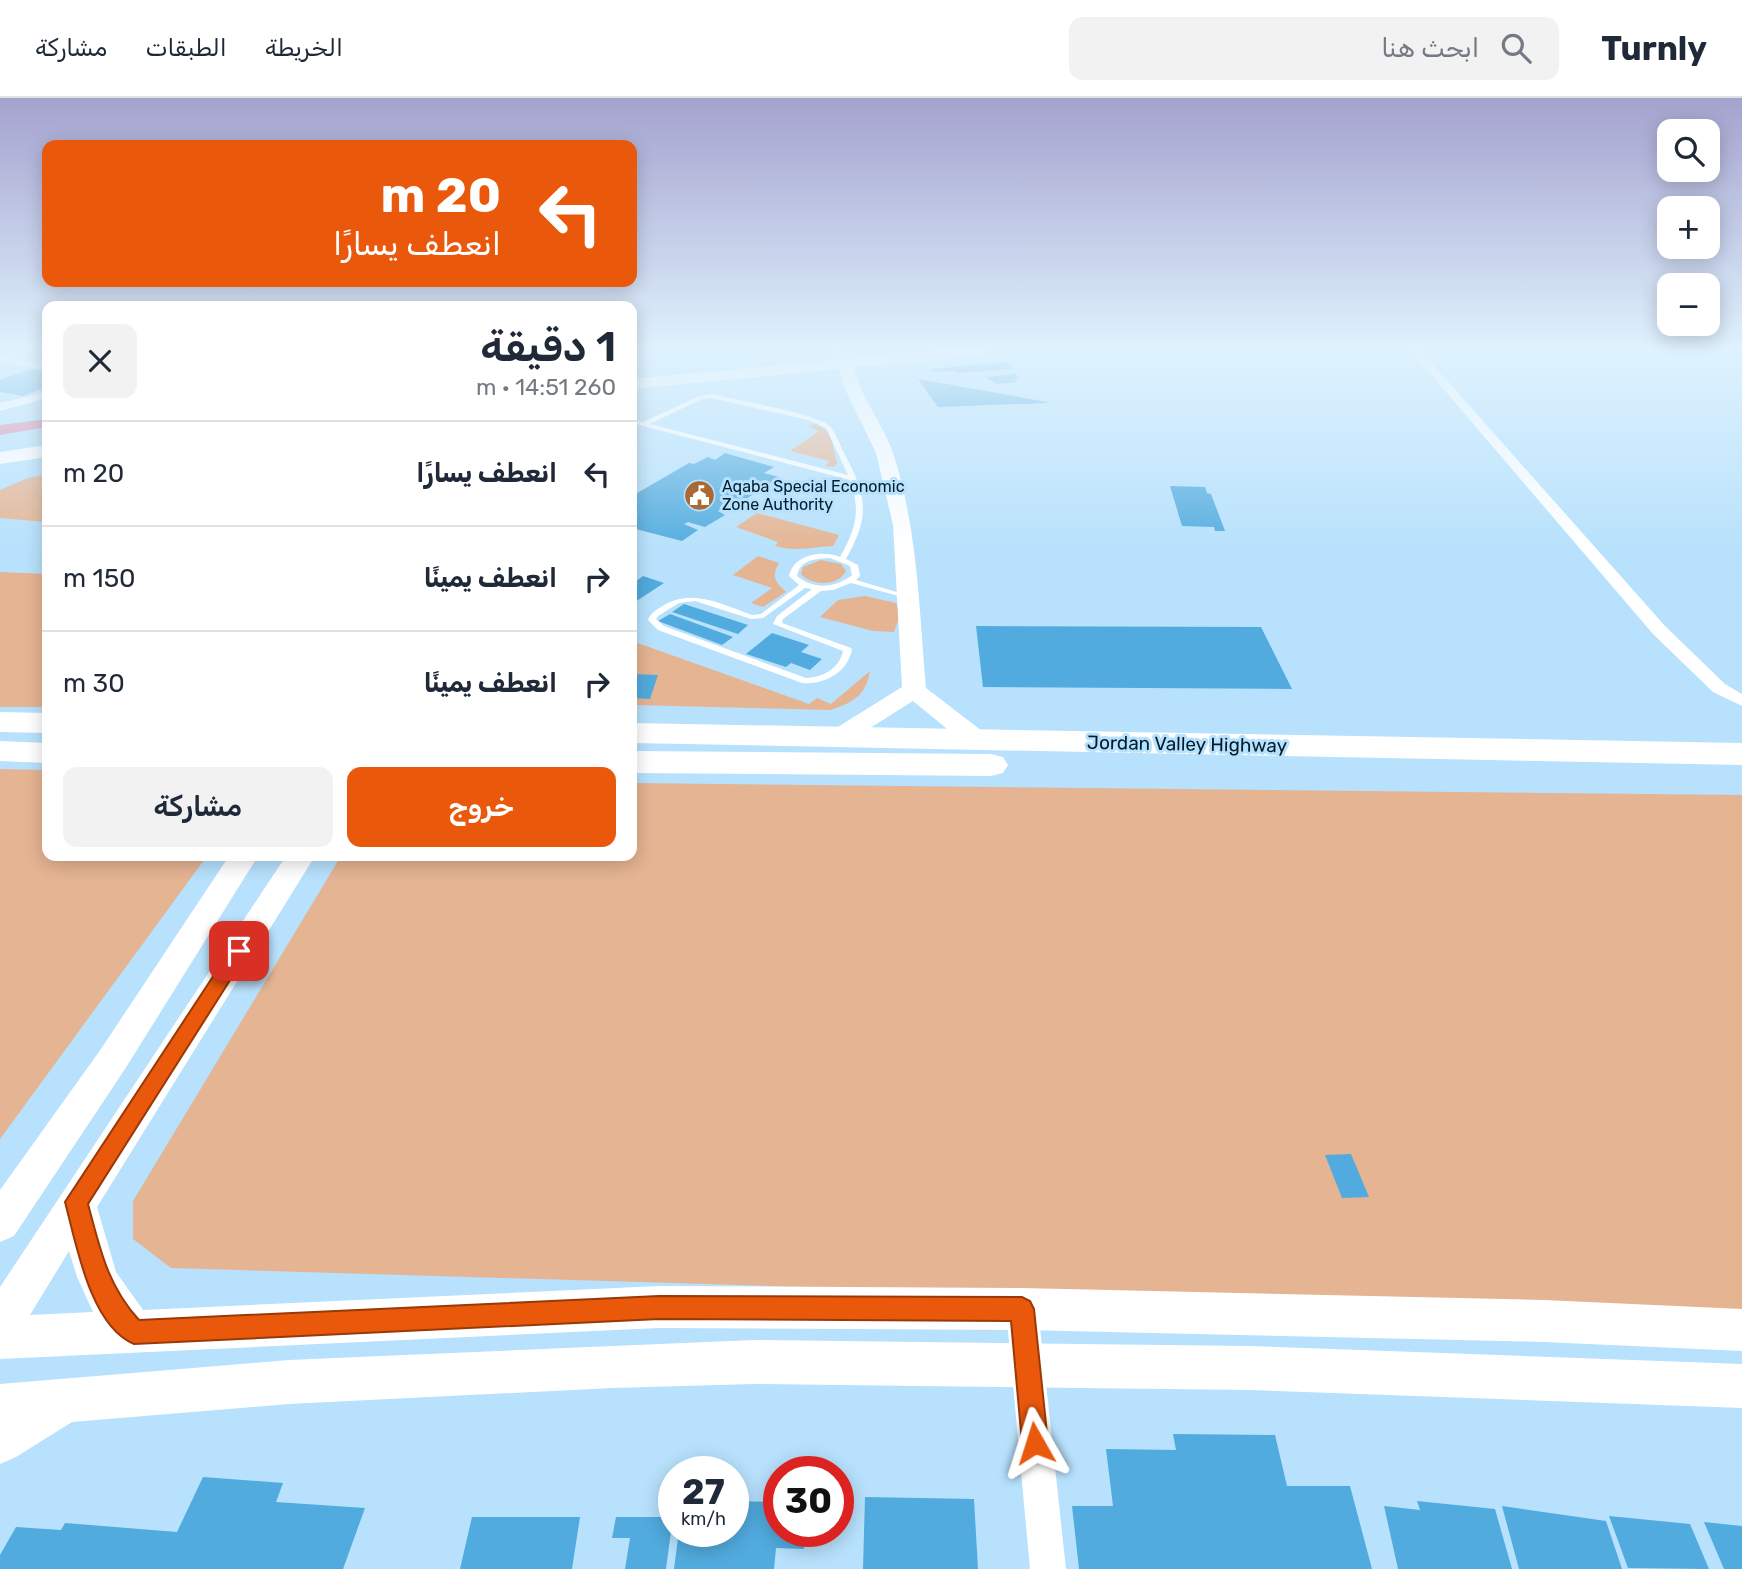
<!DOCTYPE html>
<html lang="ar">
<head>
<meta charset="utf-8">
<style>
	:root { --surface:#fff; --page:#f2f2f3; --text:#1f2937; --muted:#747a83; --line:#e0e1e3; --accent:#ea580c }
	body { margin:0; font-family:Rubik,Vazirmatn,sans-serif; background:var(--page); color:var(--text); direction:rtl; height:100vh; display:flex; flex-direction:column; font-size:26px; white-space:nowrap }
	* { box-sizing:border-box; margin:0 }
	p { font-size:23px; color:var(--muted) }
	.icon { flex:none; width:38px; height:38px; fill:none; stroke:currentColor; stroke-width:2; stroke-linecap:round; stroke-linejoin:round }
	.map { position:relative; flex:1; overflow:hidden; direction:ltr }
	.sheet { position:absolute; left:42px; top:203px; width:595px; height:560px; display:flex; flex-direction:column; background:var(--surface); border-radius:14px; box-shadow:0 4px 18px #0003; direction:rtl }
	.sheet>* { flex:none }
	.hud { position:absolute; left:42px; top:42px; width:595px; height:147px; border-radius:14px; box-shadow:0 4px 18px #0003; direction:rtl; background:#ea580c; color:#fff; overflow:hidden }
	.fabs { position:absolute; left:1657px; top:21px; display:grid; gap:14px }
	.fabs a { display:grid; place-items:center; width:63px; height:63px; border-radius:14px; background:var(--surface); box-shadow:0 4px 18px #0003; font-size:35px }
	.speed { position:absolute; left:658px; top:1358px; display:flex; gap:14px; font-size:35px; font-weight:700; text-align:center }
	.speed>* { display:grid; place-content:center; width:91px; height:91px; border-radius:50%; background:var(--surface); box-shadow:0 4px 18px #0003; line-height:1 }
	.speed small { font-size:18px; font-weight:400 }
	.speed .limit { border:10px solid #d22; background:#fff; color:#111 }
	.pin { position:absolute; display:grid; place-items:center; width:60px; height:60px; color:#fff; margin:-30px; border-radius:14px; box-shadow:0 4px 10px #0006 }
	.me { position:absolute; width:77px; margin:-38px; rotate:354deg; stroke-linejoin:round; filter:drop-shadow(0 0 5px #0008) }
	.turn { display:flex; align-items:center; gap:24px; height:147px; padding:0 21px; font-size:32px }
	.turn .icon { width:91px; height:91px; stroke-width:2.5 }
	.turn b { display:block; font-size:49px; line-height:60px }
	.round { display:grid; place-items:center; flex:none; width:74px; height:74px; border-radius:14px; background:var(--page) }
	.head { display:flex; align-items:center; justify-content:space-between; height:119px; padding:0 21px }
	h1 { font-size:42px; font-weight:600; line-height:52px }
	.button { display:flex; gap:14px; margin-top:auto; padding:14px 21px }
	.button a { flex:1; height:80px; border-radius:14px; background:var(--accent); color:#fff; font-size:28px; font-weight:600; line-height:80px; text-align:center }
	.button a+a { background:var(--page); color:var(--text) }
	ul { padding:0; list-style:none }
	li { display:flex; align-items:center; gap:21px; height:105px; padding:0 21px; border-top:2px solid var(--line) }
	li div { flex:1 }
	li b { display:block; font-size:26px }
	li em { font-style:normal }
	header { display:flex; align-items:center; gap:42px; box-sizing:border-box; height:98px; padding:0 35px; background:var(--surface); border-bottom:2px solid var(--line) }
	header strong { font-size:33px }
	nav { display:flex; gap:38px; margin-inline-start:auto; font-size:24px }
	.search { width:490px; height:63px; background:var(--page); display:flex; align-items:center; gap:18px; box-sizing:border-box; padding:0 24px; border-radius:14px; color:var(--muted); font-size:26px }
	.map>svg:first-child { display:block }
	.green { fill:#e5b492 }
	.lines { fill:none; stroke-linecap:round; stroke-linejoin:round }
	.canal { fill:#de86a7; fill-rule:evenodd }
	.building { fill:#51abde }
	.lane { fill:#fff; fill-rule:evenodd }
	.street { fill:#fff; fill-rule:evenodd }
	.secondary { fill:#fff; fill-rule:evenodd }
	.primary { fill:#fff; fill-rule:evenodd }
	.highway { fill:#fff; fill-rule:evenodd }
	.route { fill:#ea580c; stroke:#983908; stroke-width:2 }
	.labels { text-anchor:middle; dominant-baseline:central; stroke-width:6; stroke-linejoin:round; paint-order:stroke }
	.far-poi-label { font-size:16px; fill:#001e2e; stroke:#b7e1fc; text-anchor:start }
	.street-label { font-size:19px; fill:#001e2e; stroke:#b7e1fc }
</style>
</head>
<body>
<header>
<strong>Turnly</strong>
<div class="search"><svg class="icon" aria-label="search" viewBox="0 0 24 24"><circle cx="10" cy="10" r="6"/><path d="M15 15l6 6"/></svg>ابحث هنا</div>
<nav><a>الخريطة</a><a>الطبقات</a><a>مشاركة</a></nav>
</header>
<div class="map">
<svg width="1742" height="1471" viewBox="0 0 1742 1471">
	<rect width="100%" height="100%" fill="#b7e1fc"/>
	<!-- green -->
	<path class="green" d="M816,326L830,335L837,366L833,369L825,368L830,363L790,353L819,333L808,328Z
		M47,376V424L0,420V392L28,380Z
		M757,415L839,437L833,448C811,449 796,454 775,448L778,444L736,429Z
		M758,458L779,465C771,478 775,484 786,494L763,509L751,505L772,490L733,477Z
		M821,462L841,466L846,473C838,489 812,488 801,476L803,469Z
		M0,474L47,476V609H0Z
		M865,498L896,505L900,517L894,534L873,533L820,519L838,502Z
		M632,543L809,606L817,600L831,606L870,573C866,597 854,604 831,612L632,607Z
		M0,671L47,672V758H207L0,1041Z
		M632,685L1742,697V1217L171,1170L133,1141V1103L341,758H632Z"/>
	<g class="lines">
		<!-- canal -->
		<path class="canal" d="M47,321V329L0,337V327Z"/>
	</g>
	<!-- building -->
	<path class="building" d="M37,252H47V261L21,257Z
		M1007,264L1013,271L957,275L954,273L932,274L930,271Z
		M30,271L47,274V288L23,298L0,294V282Z
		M1015,276L1019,280L1014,281L1017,284L997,286L985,279Z
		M918,281L1047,304V305L938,309Z
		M725,355L774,369L764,375L779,379L730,412L722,410L718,413L725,417L705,429L688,424L684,426L698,432L682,443L632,430V419L638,415L632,412V398L689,365L694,366L708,359L715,362Z
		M1170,388L1205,389L1207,395L1211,396L1225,433H1215L1214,429L1182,428Z
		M643,478L664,485L632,506V490L638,486L635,484Z
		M684,506L748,527L738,536L672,514Z
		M670,516L733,539L722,547L658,523Z
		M976,528L1261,529L1292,591L983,589Z
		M772,535L809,547L801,554L822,561L810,572L791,565L786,569L746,556Z
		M632,576L658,577L650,601L632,600Z
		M1351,1056L1369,1099L1342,1100L1325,1057Z
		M1173,1336L1275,1337L1287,1388H1350L1372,1471H1079L1072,1408H1113L1106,1351L1176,1352Z
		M203,1379L283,1385L276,1404L365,1410L343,1471H0V1457L16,1429L61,1432L65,1425L177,1434Z
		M865,1399L974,1401L978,1471H863Z
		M733,1403L779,1404V1433H805L804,1451L776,1450L774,1471H674L679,1433H733Z
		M1417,1403L1495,1411L1512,1471H1398L1384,1408L1420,1412Z
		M1502,1408L1606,1423L1622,1471H1519Z
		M1609,1418L1690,1426L1709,1471L1628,1470Z
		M472,1419H580L572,1471H460Z
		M616,1419H673L666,1471H625L630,1440H612Z
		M1704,1424L1742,1428V1471H1724Z"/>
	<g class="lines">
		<!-- lane -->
		<path class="lane" d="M711,296C732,301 817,316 830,328C835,333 839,345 842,351C866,396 872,415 846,461L858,467L860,478L856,482L910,498L906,500L851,485L833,492L821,493L783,521L782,525L851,550L852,552C847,575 824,587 802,585L658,532L648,522C651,514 657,512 664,507C693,490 723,507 752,517L761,516L799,487L789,478C794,456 822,452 840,459C856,431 861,413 850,382L632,325V321L643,324L699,298ZM711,300L808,322L826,330L848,377L650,326L702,301ZM830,460L850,468L852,477C836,490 813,492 797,478C800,461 816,461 830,460ZM805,490L812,491L777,518L773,526L843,553C839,571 823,579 806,580L664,528L656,521L658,518L679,505L695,503L751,521L763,520Z"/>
		<!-- street -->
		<path class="street" d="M1410,252H1420L1665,528L1725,586L1742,596V608L1713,594L1653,536Z
			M0,258L47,266V272L0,264Z
			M47,294V300L0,313V305Z
			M1022,1195L1033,1200L1038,1211L1066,1471H1030L1006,1211L1011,1200Z"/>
		<!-- secondary -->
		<path class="secondary" d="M838,252C854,256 855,278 861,291C871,313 887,335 894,358C918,433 919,512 926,590L986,636L990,642L986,648L977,650L968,648L913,603L851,642L842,645L833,642L829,637L833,632L902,589L893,427L876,355L844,289L838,265L831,256Z
			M229,758H258L125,971L14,1138L0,1144V1092L101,951Z
			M286,758H315L97,1109L116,1174L143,1212L659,1188L1022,1190L1544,1202L1742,1211V1253L1544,1244L1022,1232L659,1230L0,1261V1189ZM69,1153L77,1179L93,1214L30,1217Z
			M753,1242L1251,1248L1742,1266V1310L1251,1292L753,1286L613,1290L289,1306L72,1324L16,1359L0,1366V1286L289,1262Z"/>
		<!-- primary -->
		<path class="primary" d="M937,252H989L981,257L632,291V281Z
			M47,347V359L0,366V354Z"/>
		<!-- highway -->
		<path class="highway" d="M0,614L47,615V635L0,634Z
			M632,625L1742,645V667L632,645Z
			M0,643L47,645V665L0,663Z
			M632,653L991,656L1003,659L1008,667L1003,675L991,678L632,675Z"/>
	</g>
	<!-- sky -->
	<linearGradient id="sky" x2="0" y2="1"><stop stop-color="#a4a2ce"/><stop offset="0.55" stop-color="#dff2fe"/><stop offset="1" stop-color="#dff2fe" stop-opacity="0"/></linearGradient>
	<rect width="1742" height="457" fill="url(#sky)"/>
	<!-- route -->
	<path class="route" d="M239,846L246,848L248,853L246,857L88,1106C100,1150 107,1187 139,1222L659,1198L1022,1199L1030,1203L1034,1211L1048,1345L1044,1354L1035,1357L1026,1354L1022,1345L1011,1223L659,1221L134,1246C90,1228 76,1145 65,1104L233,848Z"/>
	<!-- icons -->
	<defs>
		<symbol id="civic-disc" viewBox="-11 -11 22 22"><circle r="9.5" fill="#aa6834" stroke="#b7e1fc"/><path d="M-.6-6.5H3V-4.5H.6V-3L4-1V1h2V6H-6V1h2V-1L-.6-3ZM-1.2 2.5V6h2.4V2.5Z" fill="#fff"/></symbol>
	</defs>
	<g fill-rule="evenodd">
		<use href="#civic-disc" x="682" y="380" width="35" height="35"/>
	</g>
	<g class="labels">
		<!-- far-poi labels -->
		<g class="far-poi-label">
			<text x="722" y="388">Aqaba Special Economic<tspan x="722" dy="18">Zone Authority</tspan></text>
		</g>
		<!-- street labels -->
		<g class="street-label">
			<text transform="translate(1187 646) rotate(1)">Jordan Valley Highway</text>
		</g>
	</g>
</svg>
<div class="fabs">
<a><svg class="icon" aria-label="search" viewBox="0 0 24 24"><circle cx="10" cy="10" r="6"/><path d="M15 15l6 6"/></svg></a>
<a>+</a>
<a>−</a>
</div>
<div class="speed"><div>27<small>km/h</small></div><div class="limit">30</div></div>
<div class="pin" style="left:239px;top:853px;background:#d93025"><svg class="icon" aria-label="arrive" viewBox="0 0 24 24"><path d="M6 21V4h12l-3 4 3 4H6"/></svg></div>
<svg class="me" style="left:1035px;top:1345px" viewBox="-20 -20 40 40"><path d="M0-17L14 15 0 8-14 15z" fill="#ea580c" stroke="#fff" stroke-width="4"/></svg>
<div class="hud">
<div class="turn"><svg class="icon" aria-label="left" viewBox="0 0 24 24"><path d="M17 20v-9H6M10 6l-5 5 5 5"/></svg><div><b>20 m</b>انعطف يسارًا</div></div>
</div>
<section class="sheet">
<div class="head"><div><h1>1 دقيقة</h1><p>260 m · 14:51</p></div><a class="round"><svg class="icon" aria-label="close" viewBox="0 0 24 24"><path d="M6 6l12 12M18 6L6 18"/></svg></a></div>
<ul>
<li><svg class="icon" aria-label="left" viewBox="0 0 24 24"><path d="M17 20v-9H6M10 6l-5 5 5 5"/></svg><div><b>انعطف يسارًا</b></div><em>20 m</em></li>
<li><svg class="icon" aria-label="right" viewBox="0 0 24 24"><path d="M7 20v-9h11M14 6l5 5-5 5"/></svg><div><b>انعطف يمينًا</b></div><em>150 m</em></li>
<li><svg class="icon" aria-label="right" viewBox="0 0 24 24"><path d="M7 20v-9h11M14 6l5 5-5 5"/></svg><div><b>انعطف يمينًا</b></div><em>30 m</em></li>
</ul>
<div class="button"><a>خروج</a><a>مشاركة</a></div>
</section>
</div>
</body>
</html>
